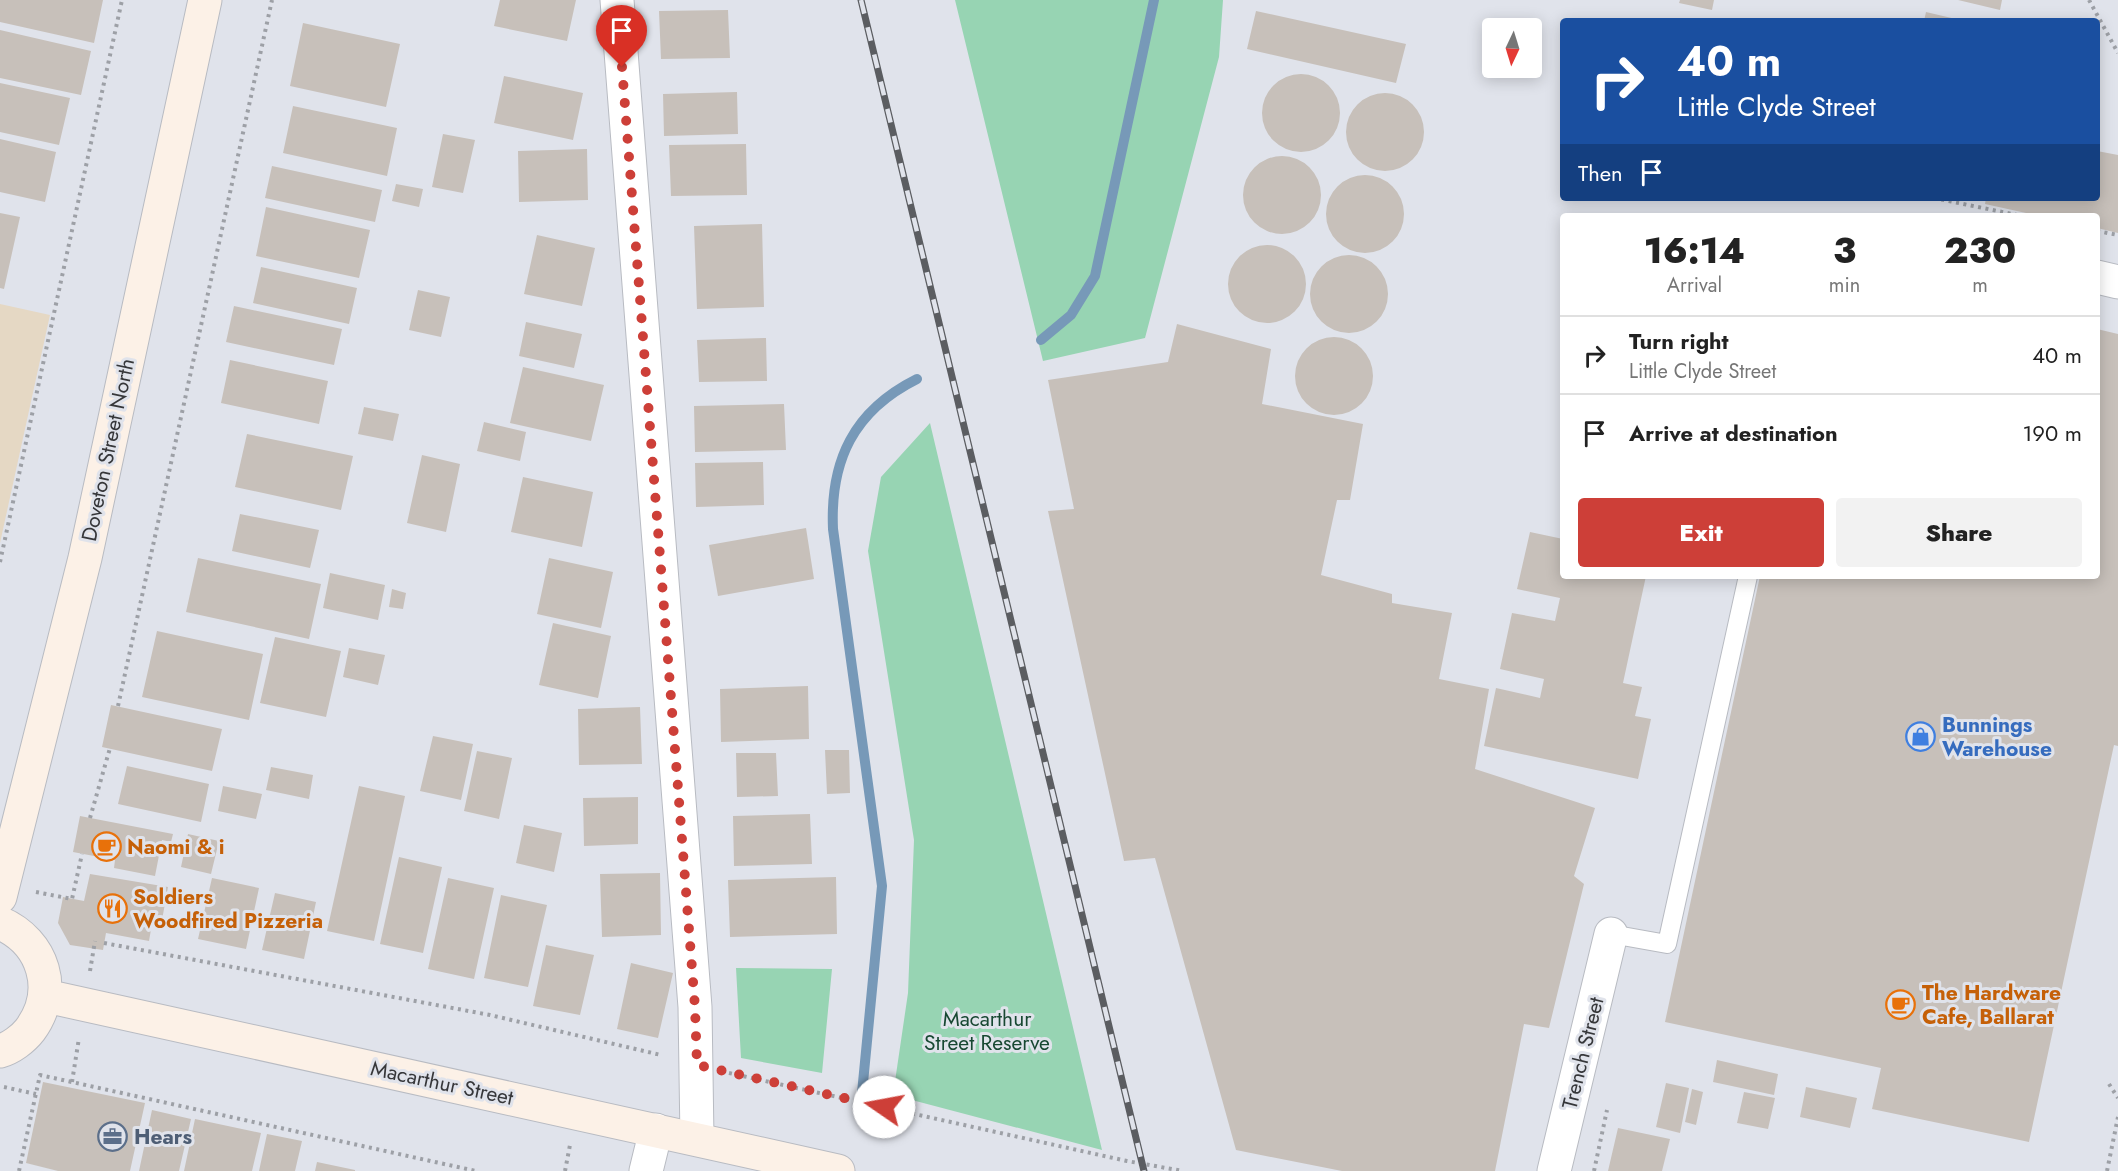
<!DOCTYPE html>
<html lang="en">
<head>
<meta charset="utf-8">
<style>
	:root { --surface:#fff; --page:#f2f2f2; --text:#222; --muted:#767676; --line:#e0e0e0; --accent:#cd3f38 }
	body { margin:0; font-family:Jost,sans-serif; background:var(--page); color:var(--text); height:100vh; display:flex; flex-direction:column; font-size:22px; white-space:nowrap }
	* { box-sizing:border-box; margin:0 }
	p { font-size:20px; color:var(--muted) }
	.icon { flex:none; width:33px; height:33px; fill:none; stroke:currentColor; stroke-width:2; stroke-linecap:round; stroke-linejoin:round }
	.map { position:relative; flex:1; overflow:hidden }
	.panel { position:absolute; left:1560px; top:213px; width:540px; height:366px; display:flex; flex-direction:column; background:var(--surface); border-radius:6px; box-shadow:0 3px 15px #0003 }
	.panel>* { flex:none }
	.top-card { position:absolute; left:1560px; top:18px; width:540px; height:183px; border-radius:6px; box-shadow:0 3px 15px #0003; background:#1a4fa0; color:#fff; overflow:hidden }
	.needle { width:39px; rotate:184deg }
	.buttons { position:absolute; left:1482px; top:18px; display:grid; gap:12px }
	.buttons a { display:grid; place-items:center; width:60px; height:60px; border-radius:6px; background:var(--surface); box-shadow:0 3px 15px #0003; font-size:30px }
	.pin { position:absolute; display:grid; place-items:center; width:51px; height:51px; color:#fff; margin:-62px -26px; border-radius:50% 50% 50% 0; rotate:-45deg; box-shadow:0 0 6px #0007 }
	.pin .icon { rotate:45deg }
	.me { position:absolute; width:66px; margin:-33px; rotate:282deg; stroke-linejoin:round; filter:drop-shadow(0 0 4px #0008) }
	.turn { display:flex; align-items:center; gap:21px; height:126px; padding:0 18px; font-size:27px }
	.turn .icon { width:78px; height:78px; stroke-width:2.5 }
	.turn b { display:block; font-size:42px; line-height:51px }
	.then { display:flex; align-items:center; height:57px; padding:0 18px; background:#0003; gap:12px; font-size:22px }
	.eta { display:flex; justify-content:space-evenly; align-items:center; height:102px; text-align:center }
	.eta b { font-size:36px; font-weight:800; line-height:42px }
	.cta { display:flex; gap:12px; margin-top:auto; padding:12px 18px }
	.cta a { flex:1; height:69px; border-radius:6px; background:var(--accent); color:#fff; font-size:24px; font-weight:800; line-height:69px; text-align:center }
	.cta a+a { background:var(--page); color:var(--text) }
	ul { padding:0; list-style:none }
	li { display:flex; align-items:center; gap:18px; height:78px; padding:0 18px; border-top:2px solid var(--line) }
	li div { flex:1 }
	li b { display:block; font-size:22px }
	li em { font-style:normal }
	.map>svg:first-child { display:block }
	.education { fill:#e5d8c4 }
	.green { fill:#97d4b3 }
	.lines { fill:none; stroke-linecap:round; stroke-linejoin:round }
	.stream { stroke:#7799b8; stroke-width:10 }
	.building { fill:#c7c0ba }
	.service-casing { stroke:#b8bbc2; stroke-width:20 }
	.minor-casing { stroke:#b8bbc2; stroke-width:35 }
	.secondary-casing { stroke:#b8bbc2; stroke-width:35 }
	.path { stroke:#9da0a6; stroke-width:4; stroke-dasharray:3 4.5; stroke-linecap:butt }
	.service { stroke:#fff; stroke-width:18 }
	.minor { stroke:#fff; stroke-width:33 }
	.secondary { stroke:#fcf1e7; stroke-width:33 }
	.rail-casing { stroke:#5b5d61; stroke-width:7 }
	.rail { stroke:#e0e3eb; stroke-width:4.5; stroke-dasharray:14; stroke-linecap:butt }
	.route { stroke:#cd3f38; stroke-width:10; stroke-dasharray:0 18 }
	.labels { text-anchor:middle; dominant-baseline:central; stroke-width:6; stroke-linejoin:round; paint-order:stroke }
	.street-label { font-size:21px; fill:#36373a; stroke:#e0e3eb }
	.shop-label { font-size:21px; font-weight:bold; fill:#366cbe; stroke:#e0e3eb; text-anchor:start }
	.food-label { font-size:21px; font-weight:bold; fill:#c56008; stroke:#e0e3eb; text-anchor:start }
	.park-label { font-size:21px; fill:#174832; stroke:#e0e3eb }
	.service-label { font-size:21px; font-weight:bold; fill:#4e5e75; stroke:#e0e3eb; text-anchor:start }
</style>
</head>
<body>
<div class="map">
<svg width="2118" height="1171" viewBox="0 0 2118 1171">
	<rect width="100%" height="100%" fill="#e0e3eb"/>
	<!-- education -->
	<path class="education" d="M0,304L50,315L0,543Z"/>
	<!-- green -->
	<path class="green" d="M955,0H1223L1219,57L1145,338L1043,361Z
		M930,423L1102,1150L893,1095L908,993L914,840L868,551L881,477Z
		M736,968L832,969L822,1073L741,1058Z"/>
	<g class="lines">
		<!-- stream -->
		<path class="stream" d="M1041,340L1071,315L1095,276L1154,0
			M862,1093L882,886L833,529C830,461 853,411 917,379"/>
	</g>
	<!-- building -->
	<path class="building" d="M0,0H103L94,43L0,22Z
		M500,0H576L567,41L494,26Z
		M1680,0H1714L1712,10L1679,3Z
		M1958,0H2002L2000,10Z
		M728,10L730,58L661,59L659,11Z
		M1256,11L1406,44L1396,83L1247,49Z
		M1926,12L1960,20V21H1924Z
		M303,23L400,44L386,107L290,86Z
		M0,30L91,51L81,95L0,78Z
		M1262 113a39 39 0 1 1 78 0a39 39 0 1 1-78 0Z
		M504,76L583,93L573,140L494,123Z
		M0,83L70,98L59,145L0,132Z
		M737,92L738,134L664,136L663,94Z
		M1346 132a39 39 0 1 1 78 0a39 39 0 1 1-78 0Z
		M293,106L397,128L387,176L283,153Z
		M443,134L475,140L463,193L432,187Z
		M0,139L56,152L45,202L0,192Z
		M746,144L747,195L671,196L669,145Z
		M587,149L588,200L519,202L518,151Z
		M2097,151L2118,155V233L2097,228V216H2040L1985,204L1986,198H2097Z
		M1243 195a39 39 0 1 1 78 0a39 39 0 1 1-78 0Z
		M272,166L382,190L375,222L265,198Z
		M1326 214a39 39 0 1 1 78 0a39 39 0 1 1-78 0Z
		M396,184L423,189L419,207L392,201Z
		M266,207L370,230L359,278L256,256Z
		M0,213L20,217L4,289L0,288Z
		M762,224L764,307L697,309L694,226Z
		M537,235L595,248L582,306L524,294Z
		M1228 284a39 39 0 1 1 78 0a39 39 0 1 1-78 0Z
		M1310 294a39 39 0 1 1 78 0a39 39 0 1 1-78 0Z
		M261,267L357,288L349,324L253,303Z
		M418,290L450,297L441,337L409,330Z
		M234,306L342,329L334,365L226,342Z
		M526,322L582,334L574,368L519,356Z
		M1177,324L1271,349L1262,404L1363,424L1350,500H1337L1321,575L1392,594V603L1452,613L1439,679L1489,689L1475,769L1595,808L1574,876L1584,884L1549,1028L1524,1024L1495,1171H1342L1236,1150L1155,858L1124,861L1048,511L1074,509L1048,380L1168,362Z
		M2097,329L2118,334V746L2114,745L2029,1142L1872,1109L1881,1068L1665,1022L1760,576H2097Z
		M1295 376a39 39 0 1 1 78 0a39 39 0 1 1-78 0Z
		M766,338L767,381L699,382L697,340Z
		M230,360L328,381L319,424L221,403Z
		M523,367L604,385L591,441L510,423Z
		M784,404L786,450L695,452L694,406Z
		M364,407L399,414L393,441L358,434Z
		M484,422L526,432L520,461L477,451Z
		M247,434L353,456L341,510L235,487Z
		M422,455L460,464L446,532L407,523Z
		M763,462L764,505L696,507L695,463Z
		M523,477L593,492L582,547L511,532Z
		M240,514L319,530L310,568L232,551Z
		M806,528L814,579L718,596L709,545Z
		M1530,532L1563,539V576H1646L1623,683L1642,687L1635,716L1651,719L1638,779L1484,746L1496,688L1540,698L1544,679L1500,669L1512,613L1555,621L1560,598L1517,589Z
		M198,558L321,584L309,639L186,612Z
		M549,558L613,572L601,628L537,614Z
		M330,573L385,585L378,620L323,608Z
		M392,589L406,593L403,609L389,607Z
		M553,623L611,636L598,698L539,685Z
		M157,631L263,654L249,720L142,697Z
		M275,637L341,651L326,717L260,703Z
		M349,648L385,655L378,685L343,677Z
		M808,686L809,739L721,742L720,689Z
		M111,705L222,729L212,771L102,747Z
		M640,707L642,764L579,765L578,709Z
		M433,736L473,744L461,800L420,791Z
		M825,750H849L850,793L827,794Z
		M477,751L512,758L499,819L464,811Z
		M736,753H776L778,796L737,797Z
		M127,766L209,784L201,822L118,804Z
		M271,767L313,775L309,799L266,790Z
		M223,786L262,794L256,819L218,811Z
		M359,786L405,796L374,941L327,931Z
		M638,797V844L584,846L583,798Z
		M810,814L812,864L734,866L733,816Z
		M80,816L173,834L171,842L162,840L155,876L114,868L115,860L73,852Z
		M524,825L562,833L554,872L516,863Z
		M188,834L219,841L211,874L181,867Z
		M399,857L442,867L423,953L380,944Z
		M660,873L661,935L602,937L600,874Z
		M90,874L168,887L162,920L153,918L149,941L106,933L103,950L70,945L58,923L63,897L84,901Z
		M836,877L837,934L730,937L728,880Z
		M212,878L259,888L246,949L198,939Z
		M448,878L494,888L474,979L428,969Z
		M275,893L316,902L304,959L262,950Z
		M501,895L547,905L528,987L484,978Z
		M546,945L594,955L580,1015L533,1006Z
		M631,963L673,973L658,1038L617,1029Z
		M1717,1060L1778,1074L1774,1095L1713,1082Z
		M43,1082L145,1103L130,1171H58L26,1163Z
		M1666,1083L1689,1088L1680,1133L1656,1127Z
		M1806,1087L1857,1098L1850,1128L1800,1117Z
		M1692,1089L1703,1092L1696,1125L1685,1122Z
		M1744,1092L1775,1098L1768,1129L1737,1123Z
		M152,1110L191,1119L179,1171H139Z
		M195,1119L261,1133L252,1171H184Z
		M1618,1128L1670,1139L1662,1171H1608Z
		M267,1134L302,1141L295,1171H259Z
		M317,1162L355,1170V1171H315Z"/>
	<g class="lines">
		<defs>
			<path id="service" d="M1611,934L1667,944L1748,576"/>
			<path id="minor" d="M617,0L695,1007L697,1139
				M2097,277L2118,282
				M646,1171L656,1130
				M1554,1171L1611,934"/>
			<path id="secondary" d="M0,897L85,558L205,0
				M0,923C44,942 59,991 30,1030C23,1039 11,1048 0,1051
				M46,996L838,1171"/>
		</defs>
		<!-- service casing -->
		<use href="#service" class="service-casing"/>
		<!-- minor casing -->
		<use href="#minor" class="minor-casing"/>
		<!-- secondary casing -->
		<use href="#secondary" class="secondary-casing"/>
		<!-- path -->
		<path class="path" d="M2089,0L2118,53
			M1934,198L2022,216
			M2097,231L2118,235
			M0,562L122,0
			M118,706L272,0
			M90,818L110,748
			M36,892L72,899L82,854
			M104,943L490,1015L661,1055
			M90,971L95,941
			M729,1073L1127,1161L1183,1171
			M72,1082L79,1038
			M2109,1084L2118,1098
			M4,1087L36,1094
			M19,1171L40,1075L476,1171
			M565,1171L570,1145
			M1594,1171L1607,1110
			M2107,1171L2118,1117"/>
		<!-- service -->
		<use href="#service" class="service"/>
		<!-- minor -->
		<use href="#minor" class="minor"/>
		<!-- secondary -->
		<use href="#secondary" class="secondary"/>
		<defs>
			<path id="rail" d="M861,0L1144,1171"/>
		</defs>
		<!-- rail casing -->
		<use href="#rail" class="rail-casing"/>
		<!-- rail -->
		<use href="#rail" class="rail"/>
	</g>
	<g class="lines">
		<!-- route -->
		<path class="route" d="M622,67L695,1007L697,1065L884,1107"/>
	</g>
	<!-- icons -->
	<defs>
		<symbol id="shop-ring" viewBox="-11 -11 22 22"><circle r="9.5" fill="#e0e3eb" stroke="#3f7fe0" stroke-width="1.5"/><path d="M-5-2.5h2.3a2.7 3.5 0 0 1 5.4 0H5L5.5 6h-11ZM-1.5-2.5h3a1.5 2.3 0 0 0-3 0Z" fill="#3f7fe0"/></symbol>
		<symbol id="cafe-ring" viewBox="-11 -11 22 22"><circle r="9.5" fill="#e0e3eb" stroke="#e8710a" stroke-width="1.5"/><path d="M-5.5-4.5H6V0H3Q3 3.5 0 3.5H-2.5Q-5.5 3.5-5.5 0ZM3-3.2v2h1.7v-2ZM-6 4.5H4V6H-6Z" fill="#e8710a"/></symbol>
		<symbol id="restaurant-ring" viewBox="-11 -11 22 22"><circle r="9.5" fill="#e0e3eb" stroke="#e8710a" stroke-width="1.5"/><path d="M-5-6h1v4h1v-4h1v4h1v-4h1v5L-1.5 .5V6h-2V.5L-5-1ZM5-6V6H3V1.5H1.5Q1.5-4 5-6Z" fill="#e8710a"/></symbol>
		<symbol id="office-ring" viewBox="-11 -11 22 22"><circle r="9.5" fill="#e0e3eb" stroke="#5c6f8a" stroke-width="1.5"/><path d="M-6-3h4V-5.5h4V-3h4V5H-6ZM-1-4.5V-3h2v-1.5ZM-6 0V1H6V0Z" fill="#5c6f8a"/></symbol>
	</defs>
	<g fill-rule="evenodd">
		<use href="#shop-ring" x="1904" y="720" width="33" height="33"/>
		<use href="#cafe-ring" x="90" y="830" width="33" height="33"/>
		<use href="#restaurant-ring" x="96" y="892" width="33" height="33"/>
		<use href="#cafe-ring" x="1884" y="988" width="33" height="33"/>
		<use href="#office-ring" x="96" y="1120" width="33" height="33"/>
	</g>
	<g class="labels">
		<!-- street labels -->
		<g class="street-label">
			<text transform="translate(108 450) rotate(-78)">Doveton Street North</text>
			<text transform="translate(1583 1053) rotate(-76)">Trench Street</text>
			<text transform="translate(442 1083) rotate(12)">Macarthur Street</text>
		</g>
		<!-- shop labels -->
		<g class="shop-label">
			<text x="1942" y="725">Bunnings<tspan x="1942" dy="24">Warehouse</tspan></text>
		</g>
		<!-- food labels -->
		<g class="food-label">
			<text x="127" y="847">Naomi &amp; i</text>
			<text x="133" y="897">Soldiers<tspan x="133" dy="24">Woodfired Pizzeria</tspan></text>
			<text x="1922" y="993">The Hardware<tspan x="1922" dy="24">Cafe, Ballarat</tspan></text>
		</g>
		<!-- park labels -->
		<g class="park-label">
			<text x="987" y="1019">Macarthur<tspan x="987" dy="24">Street Reserve</tspan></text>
		</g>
		<!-- service labels -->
		<g class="service-label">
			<text x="134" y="1137">Hears</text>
		</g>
	</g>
</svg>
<div class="buttons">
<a><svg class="needle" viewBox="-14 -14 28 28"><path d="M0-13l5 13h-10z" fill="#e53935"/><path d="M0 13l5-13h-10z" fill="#767676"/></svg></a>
</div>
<div class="pin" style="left:622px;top:67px;background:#d93025"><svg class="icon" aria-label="arrive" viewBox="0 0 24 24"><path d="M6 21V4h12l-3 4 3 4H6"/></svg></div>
<svg class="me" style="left:884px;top:1107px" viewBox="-20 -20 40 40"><circle r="19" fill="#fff"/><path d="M0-13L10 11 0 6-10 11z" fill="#cd3f38"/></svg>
<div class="top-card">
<div class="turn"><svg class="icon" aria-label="right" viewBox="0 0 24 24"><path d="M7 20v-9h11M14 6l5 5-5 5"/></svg><div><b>40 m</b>Little Clyde Street</div></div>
<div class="then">Then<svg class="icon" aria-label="arrive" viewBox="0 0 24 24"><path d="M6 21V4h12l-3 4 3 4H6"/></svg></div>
</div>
<section class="panel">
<div class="eta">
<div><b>16:14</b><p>Arrival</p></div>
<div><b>3</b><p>min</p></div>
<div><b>230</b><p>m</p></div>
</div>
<ul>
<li><svg class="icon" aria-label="right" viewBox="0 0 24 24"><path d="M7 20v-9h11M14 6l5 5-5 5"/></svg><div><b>Turn right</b><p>Little Clyde Street</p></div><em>40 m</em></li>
<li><svg class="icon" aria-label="arrive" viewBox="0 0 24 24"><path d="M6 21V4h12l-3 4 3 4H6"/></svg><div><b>Arrive at destination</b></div><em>190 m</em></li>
</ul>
<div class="cta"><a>Exit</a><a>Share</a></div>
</section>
</div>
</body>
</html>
